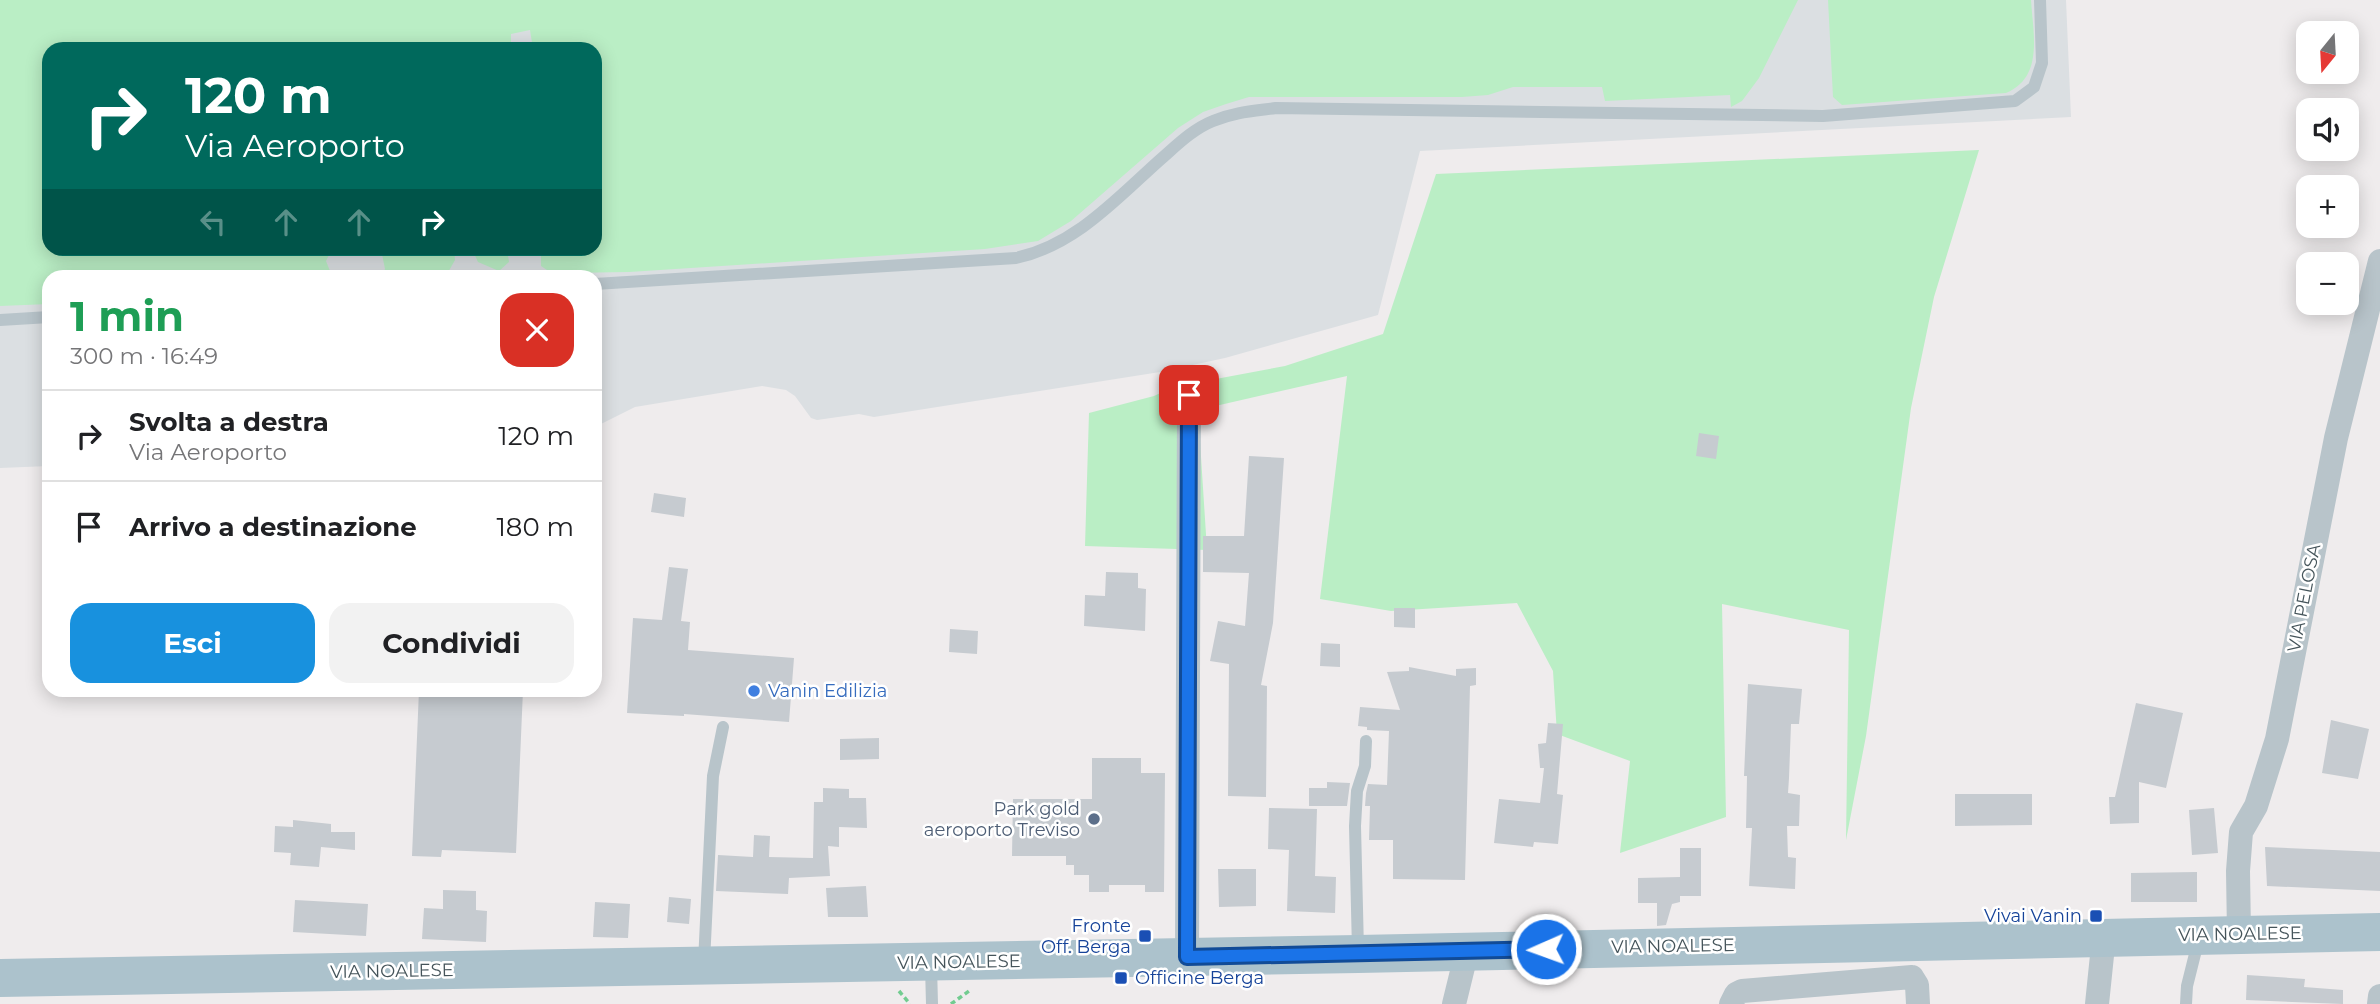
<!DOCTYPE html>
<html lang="it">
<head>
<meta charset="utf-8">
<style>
	:root { --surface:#fff; --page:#f2f2f2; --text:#202124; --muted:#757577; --line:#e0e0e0; --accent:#1891de }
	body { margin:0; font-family:Montserrat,sans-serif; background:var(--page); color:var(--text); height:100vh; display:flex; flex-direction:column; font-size:26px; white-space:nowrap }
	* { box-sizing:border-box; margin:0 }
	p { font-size:23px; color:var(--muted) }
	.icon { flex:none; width:38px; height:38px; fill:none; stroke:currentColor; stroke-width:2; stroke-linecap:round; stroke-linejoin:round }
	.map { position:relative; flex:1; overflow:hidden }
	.side { position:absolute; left:42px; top:270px; width:560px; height:427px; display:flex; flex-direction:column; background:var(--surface); border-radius:21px; box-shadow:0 4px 18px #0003 }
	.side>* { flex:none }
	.guide { position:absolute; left:42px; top:42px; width:560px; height:214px; border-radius:21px; box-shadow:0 4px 18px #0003; background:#00695c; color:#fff; overflow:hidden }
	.needle { width:46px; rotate:198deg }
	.fabs { position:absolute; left:2296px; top:21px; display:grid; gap:14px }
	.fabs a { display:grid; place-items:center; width:63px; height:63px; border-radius:14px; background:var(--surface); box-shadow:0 4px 18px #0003; font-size:35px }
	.pin { position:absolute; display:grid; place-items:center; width:60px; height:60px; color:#fff; margin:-30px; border-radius:14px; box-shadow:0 4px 10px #0006 }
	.me { position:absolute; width:77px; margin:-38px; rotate:268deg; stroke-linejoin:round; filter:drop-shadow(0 0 5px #0008) }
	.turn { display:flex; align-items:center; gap:24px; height:147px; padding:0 28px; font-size:32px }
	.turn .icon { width:91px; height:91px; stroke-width:2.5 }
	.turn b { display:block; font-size:49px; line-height:60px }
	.lanes { display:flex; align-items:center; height:66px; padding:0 28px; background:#0003; justify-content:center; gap:35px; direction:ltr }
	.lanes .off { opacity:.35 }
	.round { display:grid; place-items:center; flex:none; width:74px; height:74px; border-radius:21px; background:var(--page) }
	.head { display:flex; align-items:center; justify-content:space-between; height:119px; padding:0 28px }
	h1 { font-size:42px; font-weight:700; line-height:52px; color:#1e9e55 }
	.cta { display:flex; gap:14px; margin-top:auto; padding:14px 28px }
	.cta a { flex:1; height:80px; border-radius:21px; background:var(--accent); color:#fff; font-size:28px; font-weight:700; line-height:80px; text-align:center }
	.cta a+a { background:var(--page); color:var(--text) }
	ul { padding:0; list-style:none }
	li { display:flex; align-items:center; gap:21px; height:91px; padding:0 28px; border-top:2px solid var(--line) }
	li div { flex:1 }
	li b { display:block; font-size:26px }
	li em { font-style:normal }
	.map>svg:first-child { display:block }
	.airport { fill:#dbdfe2; fill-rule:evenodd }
	.green { fill:#baeec5 }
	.building { fill:#c6cbd0 }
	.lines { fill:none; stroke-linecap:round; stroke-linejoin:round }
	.path { stroke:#72cc90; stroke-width:3.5; stroke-dasharray:5 3.5; stroke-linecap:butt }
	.service { stroke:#b8c4ca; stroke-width:12 }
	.minor { stroke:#b8c4ca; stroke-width:24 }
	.primary { stroke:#acc2cc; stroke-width:38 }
	.route-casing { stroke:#114b97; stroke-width:18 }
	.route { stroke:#1a73e8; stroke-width:12 }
	.shop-dot { fill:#3f7fe0; stroke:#fff; stroke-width:2.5 }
	.service-dot { fill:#5c6f8a; stroke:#fff; stroke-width:2.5 }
	.transit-dot { fill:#1a4fb4; stroke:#fff; stroke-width:2.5 }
	.labels { text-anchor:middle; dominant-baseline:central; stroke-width:5; stroke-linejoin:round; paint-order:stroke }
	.street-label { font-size:18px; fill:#45545a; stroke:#fff }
	.shop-label { font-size:18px; fill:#366cbe; stroke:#fff; text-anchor:start }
	.service-label { font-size:18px; fill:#4e5e75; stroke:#fff; text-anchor:end }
	.transit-label { font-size:18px; fill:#164399; stroke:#fff; text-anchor:end }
</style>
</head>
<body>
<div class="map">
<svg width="2380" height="1004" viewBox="0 0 2380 1004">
	<rect width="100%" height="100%" fill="#efeced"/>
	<!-- airport -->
	<path class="airport" d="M0,0H2066L2071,117L1420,151L1378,315L1225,358L1160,372L874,417L859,414L817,420L811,418L795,396L786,390L762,386L635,407L595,427V276H49V466L0,468ZM49,49H595V248H49Z"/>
	<!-- green -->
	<path class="green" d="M0,0H1798L1759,78L1742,101L1731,107L1730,95L1605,101L1602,87H1513L1488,95L1462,97H1249L1226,104L1203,112L1178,128L1071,221L1038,241L985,249L629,272L563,273L547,270L541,266V249L595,248V49H533L530,30L511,34V49H49V248L332,249L326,261L332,276H49V304L0,306Z
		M1828,0H2031C2033,34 2044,77 2006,93L1842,105L1833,97Z
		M1979,150L1934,297L1911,408L1866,736L1846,840L1849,630L1722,604L1726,817L1620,853L1630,761L1557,734L1553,671L1517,603L1391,611L1320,599L1347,376L1198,410L1207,550L1085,546L1089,413L1154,396L1173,387L1285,366L1383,334L1436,174Z
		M381,249H454L455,260L446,276H382L385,269Z
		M472,249H507L509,262L499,271L478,262Z"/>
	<!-- building -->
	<path class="building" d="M1699,433L1719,436L1716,459L1696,456Z
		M1249,456L1284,458L1273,623L1261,685L1267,686L1266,797L1228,796L1229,664L1210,661L1218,621L1245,626L1249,573L1203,572V536H1244Z
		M654,493L686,498L684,517L651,512Z
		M669,567L688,569L681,621L690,622L688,650L794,658L789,722L684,714V716L627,713L633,618L662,620Z
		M1106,572L1138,573V588L1146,589L1145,631L1084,626L1085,595L1105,596Z
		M1394,608H1415V628L1394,627Z
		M950,629L978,631L977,654L949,652Z
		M1321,643L1340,644V667L1320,666Z
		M1409,667L1456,676V669L1476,668V685L1470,686L1465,880L1393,879V840H1369L1370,806H1365L1366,793L1368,784L1387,785L1389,731L1367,730V727L1358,726L1360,707L1400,710L1387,672L1409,671Z
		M1748,684L1802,689L1799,724H1791L1789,778L1788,793L1800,795L1799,826H1787L1788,857L1796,858L1795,889L1749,886L1752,828H1746L1747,776H1744Z
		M419,690H523L516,853L442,850L441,857L412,856Z
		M2136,703L2183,713L2166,788L2139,782V823L2110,824L2109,797H2115Z
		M2331,720L2369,729L2358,779L2322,773Z
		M1548,723L1563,724L1557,794L1563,795L1558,844L1534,842L1533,847L1494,843L1499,799L1540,803L1544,768H1540L1538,744L1546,743Z
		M879,738V759L840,760V739Z
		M1092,758H1141V773H1165L1164,892H1145V885H1109V892H1089V875H1074V865H1066V856H1012L1013,799H1092Z
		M1327,782L1350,783L1347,806H1309V788H1327Z
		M823,788L849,789V798H866L867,828L839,827V847L828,846L830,876L789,878L788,894L716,891L718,855L753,857L754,835L770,836L769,857L813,858L814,802H823Z
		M1955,794H2032V825L1955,826Z
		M1269,808L1317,809L1315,876L1336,877L1335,913L1287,911L1289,850L1268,849Z
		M2214,808L2218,853L2192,855L2189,810Z
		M293,820L331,824V832H355V850L321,847L319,867L290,865L291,853L274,852L275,826L293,827Z
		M2265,847L2380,852V891L2267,886Z
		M1680,848H1701V896H1680V902L1672,904L1666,925L1657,926V903H1638V878L1680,877Z
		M1218,869H1256V906L1219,907Z
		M2197,872V902H2131V873Z
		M866,886L868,917H828L826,888Z
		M443,890L476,891V910L487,911L486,942L422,939L424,908L443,909Z
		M669,897L691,899L689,924L667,922Z
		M295,900L368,904L366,936L293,932Z
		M595,902L630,904L628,938L593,937Z
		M2247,975L2305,979L2304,987L2343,990V1004L2246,1000Z"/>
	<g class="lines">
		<!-- path -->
		<path class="path" d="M899,991L910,1004
			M951,1004L969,991"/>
		<!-- service -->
		<path class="service" d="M595,284L1016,258C1076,245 1117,198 1161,159C1177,145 1193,129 1213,121C1234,112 1254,111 1276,108L1823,116L2015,101L2034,87L2042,63L2040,0
			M0,320L49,317
			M1358,950L1355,826L1357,791L1365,766L1366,741
			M704,962L713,776L723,727
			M931,966L932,1004
			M2186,1004L2187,986L2198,942"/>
		<!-- minor -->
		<path class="minor" d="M2239,934L2238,871L2241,832L2256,806L2277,739L2336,438L2380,261
			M1187,957L1189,395
			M1912,977L1917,985L1918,1004
			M1454,1004L1467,951
			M1731,1004L1736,994L1742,991L1912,977
			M2097,1004L2104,936
			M2379,1004L2380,996"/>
		<!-- primary -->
		<path class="primary" d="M0,978L1358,954L2380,932"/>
	</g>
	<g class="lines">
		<defs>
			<path id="route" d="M1189,395L1187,957L1546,949"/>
		</defs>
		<!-- route casing -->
		<use href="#route" class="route-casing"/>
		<!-- route -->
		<use href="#route" class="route"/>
	</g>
	<!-- markers -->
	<circle class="shop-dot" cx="754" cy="691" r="7"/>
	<circle class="service-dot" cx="1094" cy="819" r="7"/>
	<g class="transit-dot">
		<rect x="2089" y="909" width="14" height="14" rx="3.5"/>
		<rect x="1138" y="929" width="14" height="14" rx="3.5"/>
		<rect x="1114" y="971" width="14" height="14" rx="3.5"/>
	</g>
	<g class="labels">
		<!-- street labels -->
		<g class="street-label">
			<text transform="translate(2304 598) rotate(-79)">VIA PELOSA</text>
			<text transform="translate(2240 934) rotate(-1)">VIA NOALESE</text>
			<text transform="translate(1673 946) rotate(-1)">VIA NOALESE</text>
			<text transform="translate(959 962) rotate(-1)">VIA NOALESE</text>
			<text transform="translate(392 971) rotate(-1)">VIA NOALESE</text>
		</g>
		<!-- shop labels -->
		<g class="shop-label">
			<text x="768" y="691">Vanin Edilizia</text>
		</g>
		<!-- service labels -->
		<g class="service-label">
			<text x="1080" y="809">Park gold<tspan x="1080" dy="21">aeroporto Treviso</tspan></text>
		</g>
		<!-- transit labels -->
		<g class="transit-label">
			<text x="2082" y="916">Vivai Vanin</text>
			<text x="1131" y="926">Fronte<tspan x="1131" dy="21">Off. Berga</tspan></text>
			<text x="1135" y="978" text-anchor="start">Officine Berga</text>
		</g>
	</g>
</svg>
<div class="fabs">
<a><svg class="needle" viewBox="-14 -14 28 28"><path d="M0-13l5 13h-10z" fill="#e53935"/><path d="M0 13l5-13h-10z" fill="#757577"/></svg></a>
<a><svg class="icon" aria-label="sound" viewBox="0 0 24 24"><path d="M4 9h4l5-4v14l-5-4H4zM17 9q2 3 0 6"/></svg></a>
<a>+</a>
<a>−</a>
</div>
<div class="pin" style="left:1189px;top:395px;background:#d93025"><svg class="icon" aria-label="arrive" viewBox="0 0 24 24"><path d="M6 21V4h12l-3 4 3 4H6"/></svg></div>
<svg class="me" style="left:1546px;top:949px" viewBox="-20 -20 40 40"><circle r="17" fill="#1a73e8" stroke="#fff" stroke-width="3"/><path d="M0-11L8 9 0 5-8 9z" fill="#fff"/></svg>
<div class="guide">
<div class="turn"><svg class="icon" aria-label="right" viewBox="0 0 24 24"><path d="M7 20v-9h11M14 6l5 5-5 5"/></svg><div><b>120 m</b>Via Aeroporto</div></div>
<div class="lanes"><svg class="icon off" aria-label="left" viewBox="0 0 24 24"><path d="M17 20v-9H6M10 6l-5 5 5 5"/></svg><svg class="icon off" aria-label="ahead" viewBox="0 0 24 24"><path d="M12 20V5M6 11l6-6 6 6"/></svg><svg class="icon off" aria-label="ahead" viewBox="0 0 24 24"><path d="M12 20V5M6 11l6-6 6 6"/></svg><svg class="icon" aria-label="right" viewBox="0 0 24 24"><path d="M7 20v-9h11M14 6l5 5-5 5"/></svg></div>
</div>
<section class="side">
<div class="head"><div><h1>1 min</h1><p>300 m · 16:49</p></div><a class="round" style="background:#d93025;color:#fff"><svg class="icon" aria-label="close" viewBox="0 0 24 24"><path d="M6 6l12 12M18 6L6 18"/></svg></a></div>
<ul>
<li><svg class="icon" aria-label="right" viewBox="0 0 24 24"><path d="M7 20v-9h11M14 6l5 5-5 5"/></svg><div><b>Svolta a destra</b><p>Via Aeroporto</p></div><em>120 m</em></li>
<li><svg class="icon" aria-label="arrive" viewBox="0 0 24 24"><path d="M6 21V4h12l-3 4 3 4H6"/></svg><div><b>Arrivo a destinazione</b></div><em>180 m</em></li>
</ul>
<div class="cta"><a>Esci</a><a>Condividi</a></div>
</section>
</div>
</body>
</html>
